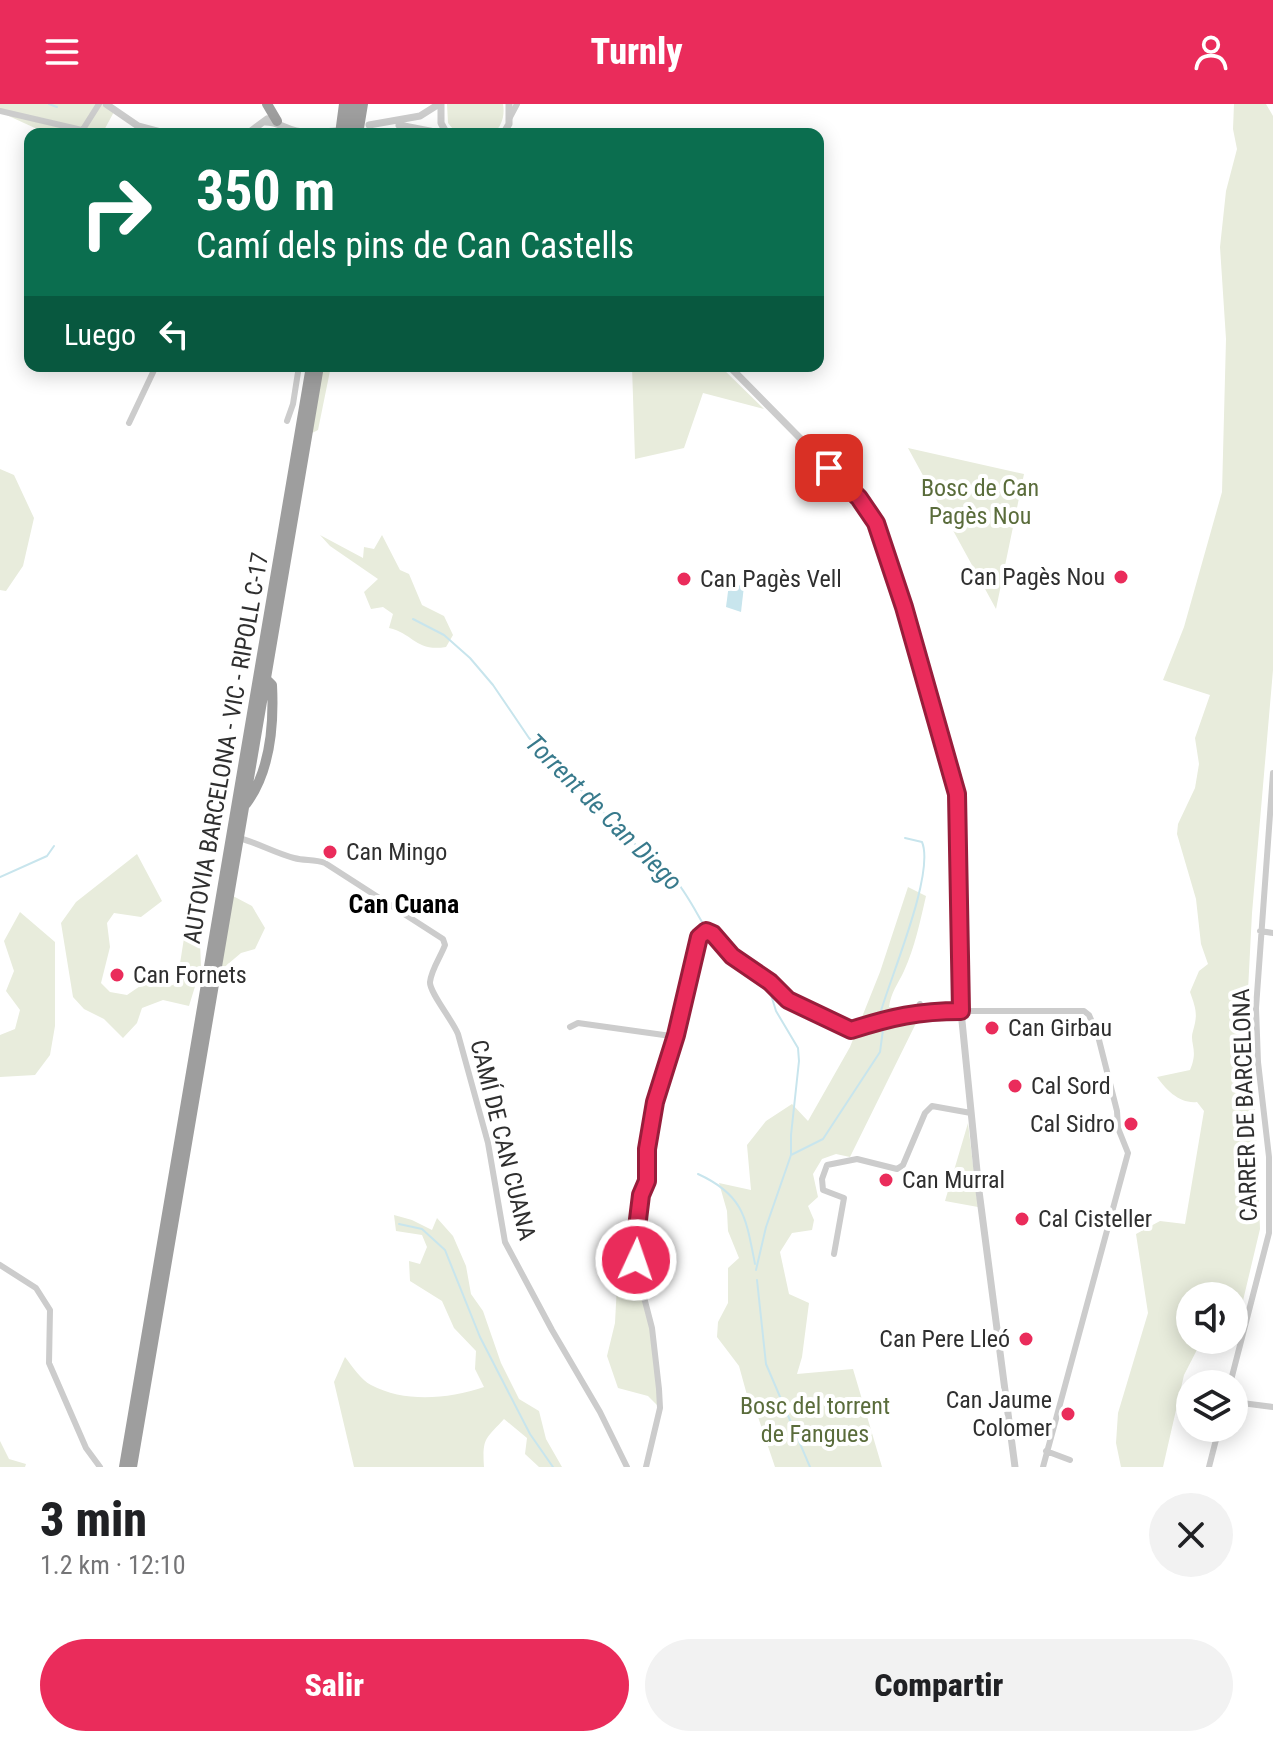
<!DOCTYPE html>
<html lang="es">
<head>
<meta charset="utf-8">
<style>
	:root { --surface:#fff; --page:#f2f2f2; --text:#202124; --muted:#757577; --accent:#ea2c5b }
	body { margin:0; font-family:"Roboto Condensed",sans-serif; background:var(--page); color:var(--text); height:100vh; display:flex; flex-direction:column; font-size:30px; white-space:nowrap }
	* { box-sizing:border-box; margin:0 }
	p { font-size:26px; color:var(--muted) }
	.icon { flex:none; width:44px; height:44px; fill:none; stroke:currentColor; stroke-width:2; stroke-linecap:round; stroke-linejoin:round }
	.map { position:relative; height:1363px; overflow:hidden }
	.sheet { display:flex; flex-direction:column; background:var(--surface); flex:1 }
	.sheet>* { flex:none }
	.guide { position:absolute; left:24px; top:24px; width:800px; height:244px; border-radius:16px; box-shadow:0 4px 20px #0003; background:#0b6e4f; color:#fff; overflow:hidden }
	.fabs { position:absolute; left:1176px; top:1178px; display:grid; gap:16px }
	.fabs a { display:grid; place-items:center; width:72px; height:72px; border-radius:50%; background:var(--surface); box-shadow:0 4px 20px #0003; font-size:40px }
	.pin { position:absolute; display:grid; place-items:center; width:68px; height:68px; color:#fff; margin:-34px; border-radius:16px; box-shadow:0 4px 12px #0006 }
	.me { position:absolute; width:88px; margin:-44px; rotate:3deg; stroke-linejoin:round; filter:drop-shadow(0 0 6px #0008) }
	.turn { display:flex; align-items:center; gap:28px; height:168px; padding:0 40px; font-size:36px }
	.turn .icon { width:104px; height:104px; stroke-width:2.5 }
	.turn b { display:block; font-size:56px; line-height:68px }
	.then { display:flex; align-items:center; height:76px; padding:0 40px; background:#0003; gap:16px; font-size:30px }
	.round { display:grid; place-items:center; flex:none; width:84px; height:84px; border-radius:42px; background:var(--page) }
	.headline { display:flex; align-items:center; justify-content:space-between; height:136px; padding:0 40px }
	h1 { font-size:48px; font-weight:800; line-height:60px }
	.cta { display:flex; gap:16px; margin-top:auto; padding:16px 40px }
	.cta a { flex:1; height:92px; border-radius:48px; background:var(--accent); color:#fff; font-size:32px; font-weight:800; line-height:92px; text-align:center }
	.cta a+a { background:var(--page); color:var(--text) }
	header { display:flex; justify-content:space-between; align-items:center; height:104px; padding:0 40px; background:var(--accent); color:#fff; font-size:36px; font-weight:800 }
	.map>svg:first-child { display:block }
	.green { fill:#e8ecdc }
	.water { fill:#c8e5ed }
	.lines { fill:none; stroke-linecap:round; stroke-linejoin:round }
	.stream { stroke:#c8e5ed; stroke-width:2 }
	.minor { stroke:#ccc; stroke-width:6 }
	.tertiary { stroke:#ccc; stroke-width:7 }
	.trunk { stroke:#9e9e9e; stroke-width:10 }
	.route-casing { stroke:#981d3b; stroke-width:20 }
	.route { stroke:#ea2c5b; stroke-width:14 }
	.poi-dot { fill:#ea2c5b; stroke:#fff; stroke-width:3 }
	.labels { text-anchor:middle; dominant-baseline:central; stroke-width:8; stroke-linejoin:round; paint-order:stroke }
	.park-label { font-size:24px; fill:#5a6c3b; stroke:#fff }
	.poi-label { font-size:24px; fill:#2f2f2f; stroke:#fff; text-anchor:start }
	.street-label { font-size:24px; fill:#2f2f2f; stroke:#fff }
	.water-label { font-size:26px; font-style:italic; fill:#387a8c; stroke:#fff }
	.neighbourhood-label { font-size:26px; font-weight:bold; fill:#000; stroke:#fff }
</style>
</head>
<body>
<header><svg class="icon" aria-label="menu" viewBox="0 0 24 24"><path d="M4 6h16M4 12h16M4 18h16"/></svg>Turnly<svg class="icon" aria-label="person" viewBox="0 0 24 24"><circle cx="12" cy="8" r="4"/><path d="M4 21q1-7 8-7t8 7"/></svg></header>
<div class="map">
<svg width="1273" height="1363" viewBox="0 0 1273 1363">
	<rect width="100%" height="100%" fill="#fff"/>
	<!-- green -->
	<path class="green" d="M0,0H98L115,6L102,30H48L0,8Z
		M447,0H503C505,12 502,22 493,30H457L448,19Z
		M1234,0H1266L1273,12V566L1252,809L1246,925L1255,1007L1260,1125L1241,1205L1234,1207V1192H1190V1236H1202L1184,1271L1163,1363H1121L1116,1339L1118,1309L1148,1209L1136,1130L1160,1117L1185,1120L1204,1007L1197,998C1180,1000 1166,986 1157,973L1190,966C1199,945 1189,940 1193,927C1198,910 1196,905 1190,888L1199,867L1208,860L1201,840L1196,795L1177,730L1178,720L1195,684L1199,660L1195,634L1210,591L1163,576L1184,523L1222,388L1226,235L1220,143L1226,87L1237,45L1233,25Z
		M323,262H331L318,326L312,329Z
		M632,262H720L764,305L703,289L684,344L635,355Z
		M908,344L1024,370L996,505Z
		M0,365L14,371L34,414L23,462L6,487L0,486Z
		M320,431L363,454L364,443L374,445L382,431L400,466L409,470L422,501L444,512L453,531L446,543C416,548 414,530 389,524L393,510L383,503L371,505L364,488L378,475L330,442Z
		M137,750L162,797L141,813L114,809L107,819L110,843L101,879L110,888L127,891L146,878L173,881L179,866L184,834L200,837L201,863L189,902L163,896L142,904L137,919L123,934L104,915L84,905L73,893L61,819L76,798Z
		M908,783L926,792C920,818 915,843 904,867C898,880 891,888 889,903L922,907L850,1053L836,1050L822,1055L813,1070L818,1093L808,1102L814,1116L812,1126L792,1129L780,1148L789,1190L809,1199L802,1253L797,1270L853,1265L882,1363H775L754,1301L747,1291L739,1262L717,1233L718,1218L728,1199V1164L739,1154L728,1127L727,1107L719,1079L751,1086L747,1041L766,1017L792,1000L808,1017L850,943L880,868Z
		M233,792L252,802L265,824L255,845L241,849L221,866Z
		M20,808L55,838V922L50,951L35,971L0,973V931L15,925L20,906L6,887L14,867L4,837Z
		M968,1019L978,1103L945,1097Z
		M394,1111L412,1116L432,1126L437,1114L453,1132L466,1162L471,1190L483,1207L501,1259L519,1295L539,1307L546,1335L562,1363H539L525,1350L527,1334L504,1315C486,1335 482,1333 484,1363H354L334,1278L345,1253C352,1262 361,1276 371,1281C405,1299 448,1295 484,1283L475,1265L476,1247L454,1224L442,1197L410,1177L409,1157L420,1160L427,1143L422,1131L396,1127Z
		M619,1143L635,1146L652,1224L660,1304L648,1292L618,1284L607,1252L615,1219Z
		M0,1337L9,1355L26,1360L25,1363H0Z"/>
	<!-- water -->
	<path class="water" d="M729,480L744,482L741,508L726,503Z"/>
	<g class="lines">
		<!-- stream -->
		<path class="stream" d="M49,0L57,3
			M413,515L444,531L470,554L493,581L529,634L645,750C678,771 686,791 705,823
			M0,773L47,752L54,742
			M711,832L718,844L768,881L776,907L798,944L799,957L791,1031V1051
			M882,912L881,907C891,872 935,769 922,738L905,734
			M698,1070C744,1091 746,1114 755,1160
			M399,1120L422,1125L445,1146L480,1233L530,1330L553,1363
			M756,1166L766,1123L791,1051L823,1035L880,948L884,918
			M757,1176L766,1260L810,1363"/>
		<!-- minor -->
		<path class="minor" d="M0,7L99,30
			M509,15L517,0
			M80,30L99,0
			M287,317L293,300L299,262
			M129,319L156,262
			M239,734C258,739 275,749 294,754C305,757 314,755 325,759L443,835L445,841C441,852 431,866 430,878C429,888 453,917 458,930L488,1039L505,1138L552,1226L600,1308L627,1363
			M1260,827L1273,829
			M920,900L922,907H1084L1089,911L1098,932L1117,1007L1118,1024L1128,1049L1043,1363
			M570,923L578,919L671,932L676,931
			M834,1150L844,1094L823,1086L822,1075L827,1061L857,1055L897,1065L903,1061L925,1009L932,1002L971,1009
			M0,1161L36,1184L50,1206L49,1259L86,1344L100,1363
			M1230,1280L1269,1129V1053L1258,958L1256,904L1273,669
			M1234,1298L1273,1303
			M1046,1347L1070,1356
			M646,1363L660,1304L659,1285L652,1224L639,1174L635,1140L641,1091L647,1077V1045L655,998L676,931L699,833L706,827L713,830L732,852L770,878L788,896L851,926L885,914L922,907
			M1209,1363L1219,1324"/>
		<!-- tertiary -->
		<path class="tertiary" d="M106,0L138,22L168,30
			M441,0V19L447,30
			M265,18C278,18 284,24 296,27C309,30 322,28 335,27
			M369,21L420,12L439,0
			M399,21L445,30
			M247,30L267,15
			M503,30L509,20V0
			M729,262L859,394L876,419L901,492L957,690L961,907L979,1087L1015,1363"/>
		<!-- trunk -->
		<path class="trunk" d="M267,0L277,17
			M340,30L344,0
			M349,30L354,0
			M358,30L363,0
			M246,700C270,668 274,620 272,581L266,575
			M124,1363L311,262
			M132,1363L319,262"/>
	</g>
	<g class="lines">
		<defs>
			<path id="route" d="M636,1156L635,1140L641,1091L647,1077V1045L655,998L676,931L699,833L706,827L713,830L732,852L770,878L788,896L851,926C892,913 918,907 961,907L957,690L904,503L876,419L859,394L829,364"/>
		</defs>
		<!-- route casing -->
		<use href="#route" class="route-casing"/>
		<!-- route -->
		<use href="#route" class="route"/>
	</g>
	<!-- markers -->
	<g class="poi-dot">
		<circle cx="1121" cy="473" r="8"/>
		<circle cx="684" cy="475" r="8"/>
		<circle cx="330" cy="748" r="8"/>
		<circle cx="117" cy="871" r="8"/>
		<circle cx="992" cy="924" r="8"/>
		<circle cx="1015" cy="982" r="8"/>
		<circle cx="1131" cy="1020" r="8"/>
		<circle cx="886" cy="1076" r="8"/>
		<circle cx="1022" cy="1115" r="8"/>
		<circle cx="1026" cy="1235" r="8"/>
		<circle cx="1068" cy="1310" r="8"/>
	</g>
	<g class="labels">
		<!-- park labels -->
		<g class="park-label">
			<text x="980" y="384">Bosc de Can<tspan x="980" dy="28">Pagès Nou</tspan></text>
			<text x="815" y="1302">Bosc del torrent<tspan x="815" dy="28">de Fangues</tspan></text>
		</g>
		<!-- poi labels -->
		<g class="poi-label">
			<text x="1105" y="473" text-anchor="end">Can Pagès Nou</text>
			<text x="700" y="475">Can Pagès Vell</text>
			<text x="346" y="748">Can Mingo</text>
			<text x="133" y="871">Can Fornets</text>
			<text x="1008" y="924">Can Girbau</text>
			<text x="1031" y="982">Cal Sord</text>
			<text x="1115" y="1020" text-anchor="end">Cal Sidro</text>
			<text x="902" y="1076">Can Murral</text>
			<text x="1038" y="1115">Cal Cisteller</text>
			<text x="1010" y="1235" text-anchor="end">Can Pere Lleó</text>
			<text x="1052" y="1296" text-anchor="end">Can Jaume<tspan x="1052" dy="28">Colomer</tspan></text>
		</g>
		<!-- street labels -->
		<g class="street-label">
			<text transform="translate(226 644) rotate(-80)">AUTOVIA BARCELONA - VIC - RIPOLL C-17</text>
			<text transform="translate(1245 1001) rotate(-92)">CARRER DE BARCELONA</text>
			<text transform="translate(503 1036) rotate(76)">CAMÍ DE CAN CUANA</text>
		</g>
		<!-- water labels -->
		<g class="water-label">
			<text transform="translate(604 708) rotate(45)">Torrent de Can Diego</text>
		</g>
		<!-- neighbourhood labels -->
		<g class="neighbourhood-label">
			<text x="404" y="800">Can Cuana</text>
		</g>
	</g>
</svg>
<div class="fabs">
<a><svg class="icon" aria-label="sound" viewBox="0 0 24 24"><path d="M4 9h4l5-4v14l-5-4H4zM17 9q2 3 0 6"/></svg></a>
<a><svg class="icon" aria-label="layers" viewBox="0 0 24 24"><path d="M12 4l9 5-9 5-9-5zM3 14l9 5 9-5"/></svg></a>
</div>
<div class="pin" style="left:829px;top:364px;background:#d93025"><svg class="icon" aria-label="arrive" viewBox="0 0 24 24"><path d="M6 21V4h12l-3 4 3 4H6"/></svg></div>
<svg class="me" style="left:636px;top:1156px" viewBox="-20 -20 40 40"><circle r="17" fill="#ea2c5b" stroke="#fff" stroke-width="3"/><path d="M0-11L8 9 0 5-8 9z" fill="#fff"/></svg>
<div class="guide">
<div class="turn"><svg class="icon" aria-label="right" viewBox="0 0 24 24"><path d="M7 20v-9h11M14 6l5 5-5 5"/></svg><div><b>350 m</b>Camí dels pins de Can Castells</div></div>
<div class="then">Luego<svg class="icon" aria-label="left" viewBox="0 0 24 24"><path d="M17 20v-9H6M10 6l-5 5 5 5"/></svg></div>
</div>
</div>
<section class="sheet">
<div class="headline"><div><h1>3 min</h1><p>1.2 km · 12:10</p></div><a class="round"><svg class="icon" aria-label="close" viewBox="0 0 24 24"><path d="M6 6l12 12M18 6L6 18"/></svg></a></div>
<div class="cta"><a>Salir</a><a>Compartir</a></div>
</section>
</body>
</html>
